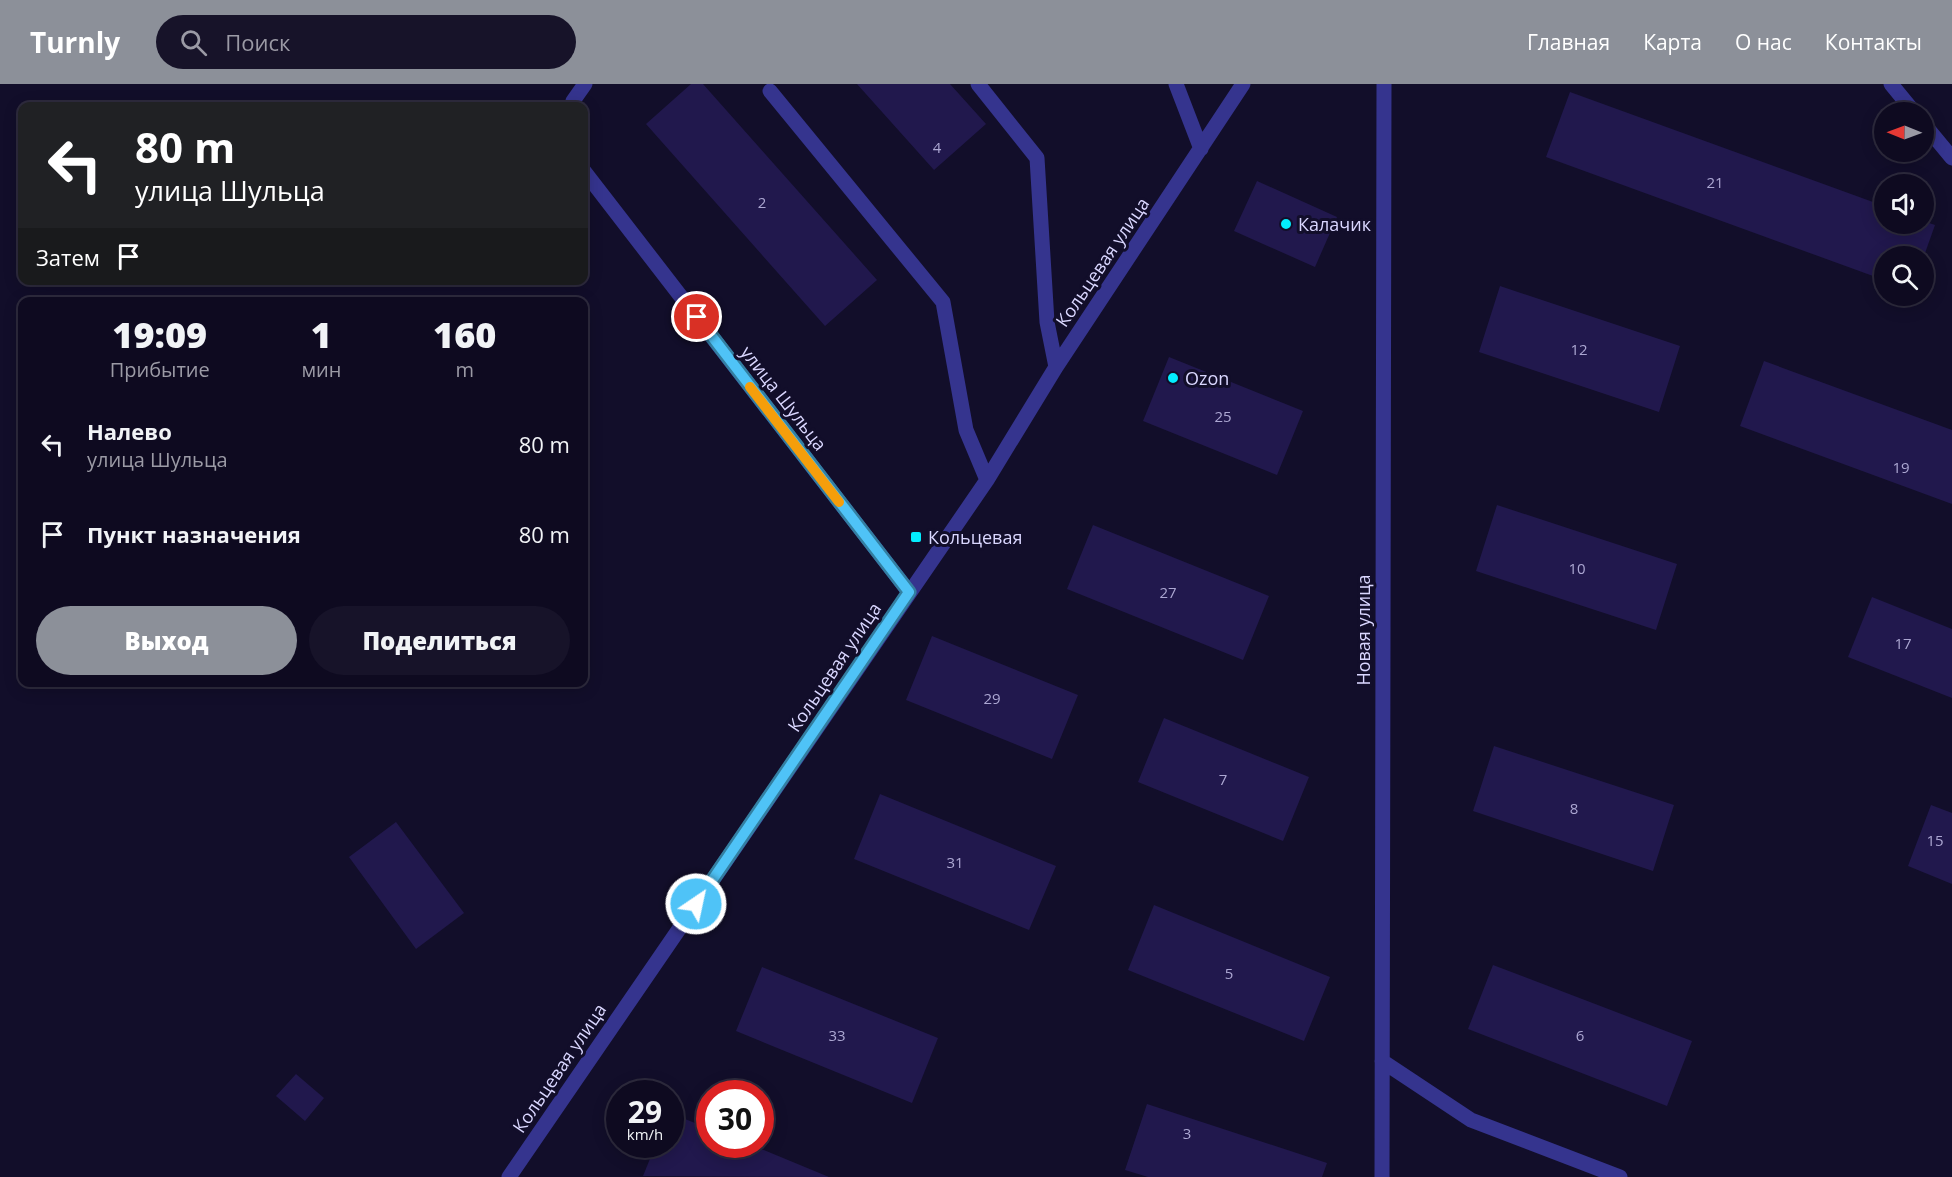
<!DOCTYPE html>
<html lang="ru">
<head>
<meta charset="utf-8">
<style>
	:root { --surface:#0e0a20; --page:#171329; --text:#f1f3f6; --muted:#9b9aa5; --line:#2e2b3e; --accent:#8c9099 }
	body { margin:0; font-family:"Open Sans",sans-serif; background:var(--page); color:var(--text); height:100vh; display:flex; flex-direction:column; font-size:22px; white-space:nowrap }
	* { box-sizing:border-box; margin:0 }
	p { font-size:20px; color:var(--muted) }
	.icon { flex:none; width:33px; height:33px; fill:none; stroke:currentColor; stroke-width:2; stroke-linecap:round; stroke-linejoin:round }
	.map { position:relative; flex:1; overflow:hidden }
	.side { position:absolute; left:18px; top:213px; width:570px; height:390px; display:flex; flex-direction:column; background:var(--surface); border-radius:12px; box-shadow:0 3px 15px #0003,0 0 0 2px var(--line) }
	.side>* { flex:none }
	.top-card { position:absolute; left:18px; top:18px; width:570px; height:183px; border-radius:12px; box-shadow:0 3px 15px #0003,0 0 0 2px var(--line); background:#202124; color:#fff; overflow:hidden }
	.needle { width:39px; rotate:271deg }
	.controls { position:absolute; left:1874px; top:18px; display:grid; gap:12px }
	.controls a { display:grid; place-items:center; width:60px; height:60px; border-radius:50%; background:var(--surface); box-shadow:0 3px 15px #0003,0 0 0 2px var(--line); font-size:30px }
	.speed { position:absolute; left:606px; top:996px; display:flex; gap:12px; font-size:30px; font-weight:700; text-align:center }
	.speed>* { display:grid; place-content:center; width:78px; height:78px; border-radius:50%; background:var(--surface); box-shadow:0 3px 15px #0003,0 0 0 2px var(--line); line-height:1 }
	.speed small { font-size:15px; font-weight:400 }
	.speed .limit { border:9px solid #d22; background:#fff; color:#111 }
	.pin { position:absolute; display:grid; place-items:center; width:51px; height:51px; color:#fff; margin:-26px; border:3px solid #fff; border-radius:50%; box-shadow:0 2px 6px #0007 }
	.me { position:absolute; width:66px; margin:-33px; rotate:34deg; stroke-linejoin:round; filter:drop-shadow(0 0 4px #0008) }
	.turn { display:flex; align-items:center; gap:21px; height:126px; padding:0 18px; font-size:27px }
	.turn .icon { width:78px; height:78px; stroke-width:2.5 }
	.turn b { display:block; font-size:42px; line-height:51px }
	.then { display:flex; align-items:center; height:57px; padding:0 18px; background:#0003; gap:12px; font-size:22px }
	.eta { display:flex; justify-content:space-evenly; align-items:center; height:102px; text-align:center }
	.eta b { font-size:36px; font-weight:800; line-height:42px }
	.action { display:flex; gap:12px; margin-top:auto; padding:12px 18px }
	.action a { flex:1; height:69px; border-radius:36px; background:var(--accent); color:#fff; font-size:24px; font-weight:800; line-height:69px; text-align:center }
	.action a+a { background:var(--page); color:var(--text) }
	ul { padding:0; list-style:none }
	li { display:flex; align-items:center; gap:18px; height:90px; padding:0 18px }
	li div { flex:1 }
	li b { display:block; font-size:22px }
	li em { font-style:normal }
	header { display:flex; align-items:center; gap:36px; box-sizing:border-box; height:84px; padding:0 30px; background:var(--accent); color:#fff }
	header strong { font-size:28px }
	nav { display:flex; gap:33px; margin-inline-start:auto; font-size:21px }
	.search { width:420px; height:54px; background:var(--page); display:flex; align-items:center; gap:15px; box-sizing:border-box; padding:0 21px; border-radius:33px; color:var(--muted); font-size:22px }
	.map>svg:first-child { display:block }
	.building { fill:#21184d }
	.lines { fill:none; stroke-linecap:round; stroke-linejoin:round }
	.minor { stroke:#35348e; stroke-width:15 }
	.route-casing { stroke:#337fa1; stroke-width:15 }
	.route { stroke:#4fc3f7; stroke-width:10 }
	.slow { stroke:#f59e0b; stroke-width:10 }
	.poi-dot { fill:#03edff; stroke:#120e2a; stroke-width:2 }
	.labels { text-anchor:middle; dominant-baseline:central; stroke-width:6; stroke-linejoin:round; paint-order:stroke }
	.number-label { font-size:15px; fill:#aca7d2 }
	.poi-label { font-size:18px; fill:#dad7ff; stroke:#120e2a; text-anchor:start }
	.street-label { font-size:18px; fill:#dad7ff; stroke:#120e2a }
</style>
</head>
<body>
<header>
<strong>Turnly</strong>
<div class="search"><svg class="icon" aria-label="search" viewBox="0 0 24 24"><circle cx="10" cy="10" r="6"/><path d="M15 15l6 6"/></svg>Поиск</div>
<nav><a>Главная</a><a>Карта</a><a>О нас</a><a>Контакты</a></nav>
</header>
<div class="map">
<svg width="1952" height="1093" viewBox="0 0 1952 1093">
	<rect width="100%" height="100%" fill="#120e2a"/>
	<!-- building -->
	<path class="building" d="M691,0H703L877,196L825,242L646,40Z
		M857,0H950L986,40L934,86Z
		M1570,8L1884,122V140H1923V137L1935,141L1924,172H1884V196L1546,73Z
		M1257,97L1337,133L1315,183L1234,147Z
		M1500,202L1680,262L1659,328L1479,268Z
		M1169,273L1303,327L1277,391L1143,337Z
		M1764,277L1952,346V420L1740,342Z
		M1497,421L1677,480L1656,546L1476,487Z
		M1093,441L1269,512L1243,576L1067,505Z
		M1872,513L1952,545V614L1848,573Z
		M932,552L1078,611L1052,675L906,616Z
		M1164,634L1309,693L1283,757L1138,698Z
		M1494,662L1674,721L1653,787L1473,727Z
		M880,710L1056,782L1029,846L854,775Z
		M1931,721L1952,729V800L1908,782Z
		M396,738L464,829L416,865L349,773Z
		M1154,821L1330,893L1304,957L1128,886Z
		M1493,881L1692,957L1667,1022L1468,945Z
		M762,883L938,954L912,1019L736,947Z
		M296,990L324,1014L305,1037L276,1012Z
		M1147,1020L1327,1079L1322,1093H1148L1125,1086Z
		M670,1029L710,1045V1060H749L829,1093L643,1092L656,1060H670Z"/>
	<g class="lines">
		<!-- minor -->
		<path class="minor" d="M978,0L1037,74L1047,238L1056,283
			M1176,0L1201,65
			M1891,0L1914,28
			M770,7L943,218L966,346L987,396
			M572,22L573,17L585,0
			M1923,39L1952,74
			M584,87L909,508
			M1382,977L1471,1036L1620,1093
			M509,1093L987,396L1056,283L1243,0
			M1382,1093L1384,0"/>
	</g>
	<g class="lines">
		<defs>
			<path id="route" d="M696,820L909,508L697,233"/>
		</defs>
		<!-- route casing -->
		<use href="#route" class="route-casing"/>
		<!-- route -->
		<use href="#route" class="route"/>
		<!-- slow -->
		<path class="slow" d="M750,303L839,418"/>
	</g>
	<!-- markers -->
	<g class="poi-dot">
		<circle cx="1286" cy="140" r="6"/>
		<circle cx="1173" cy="294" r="6"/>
		<rect x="910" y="447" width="12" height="12" rx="3"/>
	</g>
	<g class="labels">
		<!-- number labels -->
		<g class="number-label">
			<text x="937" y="63">4</text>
			<text x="1715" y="98">21</text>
			<text x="762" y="118">2</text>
			<text x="1579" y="265">12</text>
			<text x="1223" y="332">25</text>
			<text x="1901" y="383">19</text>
			<text x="1577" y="484">10</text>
			<text x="1168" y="508">27</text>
			<text x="1903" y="559">17</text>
			<text x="992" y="614">29</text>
			<text x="1223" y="695">7</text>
			<text x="1574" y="724">8</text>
			<text x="1935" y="756">15</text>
			<text x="955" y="778">31</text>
			<text x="1229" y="889">5</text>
			<text x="837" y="951">33</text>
			<text x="1580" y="951">6</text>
			<text x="1187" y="1049">3</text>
		</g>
		<!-- poi labels -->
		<g class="poi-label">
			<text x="1298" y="140">Калачик</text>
			<text x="1185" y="294">Ozon</text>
			<text x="928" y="453">Кольцевая</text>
		</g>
		<!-- street labels -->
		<g class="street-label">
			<text transform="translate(1102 178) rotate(-56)">Кольцевая улица</text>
			<text transform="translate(784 314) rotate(52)">улица Шульца</text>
			<text transform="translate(1363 546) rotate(-90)">Новая улица</text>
			<text transform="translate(834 583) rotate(-56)">Кольцевая улица</text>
			<text transform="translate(559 984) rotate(-56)">Кольцевая улица</text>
		</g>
	</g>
</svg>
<div class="controls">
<a><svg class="needle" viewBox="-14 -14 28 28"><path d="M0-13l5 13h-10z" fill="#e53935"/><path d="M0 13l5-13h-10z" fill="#9b9aa5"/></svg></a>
<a><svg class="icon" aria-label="sound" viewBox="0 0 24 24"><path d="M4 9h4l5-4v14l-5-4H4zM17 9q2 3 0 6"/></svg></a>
<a><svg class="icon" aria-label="search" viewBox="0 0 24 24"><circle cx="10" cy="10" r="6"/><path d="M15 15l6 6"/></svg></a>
</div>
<div class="speed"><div>29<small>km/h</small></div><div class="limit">30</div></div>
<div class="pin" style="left:697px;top:233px;background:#d93025"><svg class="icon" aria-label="arrive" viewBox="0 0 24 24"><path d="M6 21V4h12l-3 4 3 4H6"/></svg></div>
<svg class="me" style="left:696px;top:820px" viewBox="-20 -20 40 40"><circle r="17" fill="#4fc3f7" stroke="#fff" stroke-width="3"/><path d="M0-11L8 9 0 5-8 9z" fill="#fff"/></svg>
<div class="top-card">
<div class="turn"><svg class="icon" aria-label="left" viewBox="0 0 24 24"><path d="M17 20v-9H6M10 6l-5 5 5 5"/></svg><div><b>80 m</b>улица Шульца</div></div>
<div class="then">Затем<svg class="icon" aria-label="arrive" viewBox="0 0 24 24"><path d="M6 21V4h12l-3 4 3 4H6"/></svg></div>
</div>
<section class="side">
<div class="eta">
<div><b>19:09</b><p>Прибытие</p></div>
<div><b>1</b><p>мин</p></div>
<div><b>160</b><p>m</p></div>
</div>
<ul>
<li><svg class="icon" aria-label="left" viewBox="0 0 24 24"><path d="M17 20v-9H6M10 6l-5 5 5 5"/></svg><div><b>Налево</b><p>улица Шульца</p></div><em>80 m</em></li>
<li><svg class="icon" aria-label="arrive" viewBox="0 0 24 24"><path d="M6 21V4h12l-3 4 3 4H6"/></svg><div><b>Пункт назначения</b></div><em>80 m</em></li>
</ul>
<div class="action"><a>Выход</a><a>Поделиться</a></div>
</section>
</div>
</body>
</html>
